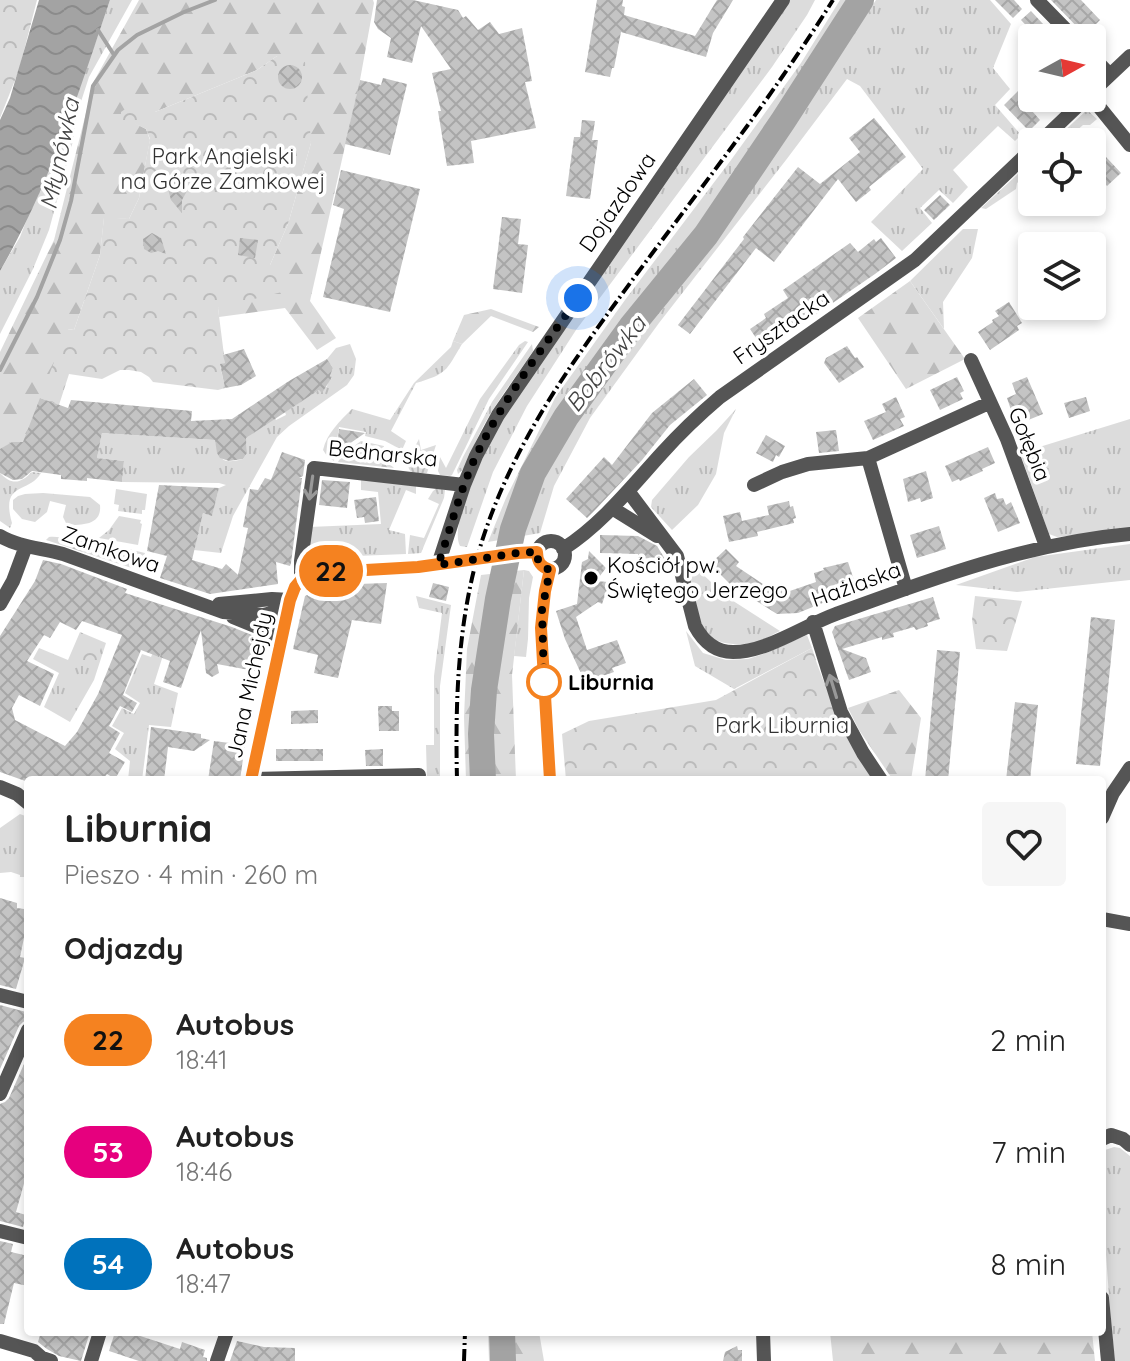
<!DOCTYPE html>
<html lang="pl">
<head>
<meta charset="utf-8">
<style>
	body { margin:0; font-family:Quicksand,sans-serif; background:#f6f6f6; color:#222; height:100vh; display:flex; flex-direction:column; font-size:30px; white-space:nowrap }
	* { box-sizing:border-box; margin:0 }
	p { font-size:26px; color:#767676 }
	.icon { flex:none; width:44px; height:44px; fill:none; stroke:currentColor; stroke-width:2; stroke-linecap:round; stroke-linejoin:round }
	.map { position:relative; flex:1; overflow:hidden }
	.details { position:absolute; left:24px; top:776px; width:1082px; height:560px; display:flex; flex-direction:column; background:#fff; border-radius:8px; box-shadow:0 4px 12px #0003 }
	.details>* { flex:none }
	.badge { padding:0 16px; border-radius:26px; font-size:28px; line-height:52px }
	.needle { width:52px; rotate:82deg }
	.fabs { position:absolute; left:1018px; top:24px; display:grid; gap:16px }
	.fabs a { display:grid; place-items:center; width:88px; height:88px; border-radius:8px; background:#fff; box-shadow:0 4px 12px #0003; font-size:40px }
	.you { position:absolute; width:40px; height:40px; margin:-20px; border:6px solid #fff; border-radius:50%; background:#1a73e8; box-shadow:0 0 0 12px #1a73e833 }
	.map>.badge { position:absolute; translate:-50% -50%; box-shadow:0 0 0 4px #fff }
	h2 { padding:0 40px; font-size:30px; line-height:72px }
	.round { display:grid; place-items:center; flex:none; width:84px; height:84px; border-radius:8px; background:#f6f6f6 }
	.headline { display:flex; align-items:center; justify-content:space-between; height:136px; padding:0 40px }
	h1 { font-size:38px; font-weight:700; line-height:60px }
	ul { padding:0; list-style:none }
	li { display:flex; align-items:center; gap:24px; height:112px; padding:0 40px }
	li div { flex:1 }
	li b { display:block; font-size:30px }
	li em { font-style:normal }
	li .badge { min-width:88px; font-weight:700; text-align:center }
	.map>svg:first-child { display:block }
	.grass { fill:url(#grass-tufts) }
	.forest { fill:url(#forest-firs) }
	.park { fill:url(#park-crowns) }
	.water { fill:url(#water-waves) }
	.lines { fill:none; stroke-linecap:round; stroke-linejoin:round }
	.stream { stroke:#a3a3a3; stroke-width:4 }
	.river { stroke:#a3a3a3; stroke-width:26 }
	.building { fill:url(#building-cross-hatch); fill-rule:evenodd }
	.minor { stroke:#555; stroke-width:14 }
	.rail { stroke:#000; stroke-width:4; stroke-dasharray:12 4 2 4; stroke-linecap:butt }
	.oneway { stroke:#999 }
	.line-casing { stroke:#fff; stroke-width:18 }
	.line { stroke:#f58220; stroke-width:12 }
	.walk { stroke:#000; stroke-width:8; stroke-dasharray:0 14.4 }
	.poi-dot { fill:#000; stroke:#fff; stroke-width:3 }
	.stop-dot { fill:#fff; stroke:#f58220; stroke-width:4 }
	.labels { text-anchor:middle; stroke-width:7; stroke-linejoin:round; paint-order:stroke }
	.park-label { font-size:22px; fill:#333; stroke:#fff }
	.street-label { font-size:22px; fill:#000; stroke:#fff }
	.poi-label { font-size:22px; fill:#000; stroke:#fff; text-anchor:start }
	.stop-label { font-size:22px; font-weight:bold; fill:#000; stroke:#fff; text-anchor:start }
	.water-label { font-size:24px; font-style:italic; fill:#444; stroke:#fff }
</style>
</head>
<body>
<div class="map">
<svg width="1130" height="1361" viewBox="0 0 1130 1361">
	<defs>
		<pattern id="grass-tufts" width="24" height="20" patternUnits="userSpaceOnUse" patternTransform="scale(2)"><rect width="24" height="20" fill="#dcdcdc"/><path d="M3 7l-1-3M5 7V3M7 7l1-3M15 17l-1-3M17 17v-4M19 17l1-3" fill="none" stroke="#bbb"/></pattern>
		<pattern id="forest-firs" width="22" height="20" patternUnits="userSpaceOnUse" patternTransform="scale(2)"><rect width="22" height="20" fill="#dcdcdc"/><path d="M5 1l3.5 6h-7zM16 11l3.5 6h-7z" fill="#bbb"/></pattern>
		<pattern id="park-crowns" width="20" height="18" patternUnits="userSpaceOnUse" patternTransform="scale(2)"><rect width="20" height="18" fill="#dcdcdc"/><path d="M2 6a3 3 0 1 1 6 0M12 15a3 3 0 1 1 6 0" fill="none" stroke="#bbb"/></pattern>
		<pattern id="water-waves" width="16" height="10" patternUnits="userSpaceOnUse" patternTransform="scale(2)"><rect width="16" height="10" fill="#a3a3a3"/><path d="M0 5q4-4 8 0t8 0" fill="none" stroke="#8b8b8b"/></pattern>
		<pattern id="building-cross-hatch" width="8" height="8" patternUnits="userSpaceOnUse" patternTransform="scale(2)"><rect width="8" height="8" fill="#c4c4c4"/><path d="M0 0l8 8M0 8l8-8" fill="none" stroke="#a7a7a7"/></pattern>
	</defs>
	<rect width="100%" height="100%" fill="#fff"/>
	<!-- grass -->
	<path class="grass" d="M110 0H132L89 77 77 114 73 141 49 230 33 269 0 334V271L20 237 96 41Z
		M790 0H815L807 15 772 67 576 330 527 406 493 472 467 547 460 546C447 521 494 436 507 410Z
		M840 0H856L799 90 738 180 604 348 550 430 524 482 505 539 488 542 506 498 555 398 625 300 731 160 801 63Z
		M876 0H990L1011 24 993 68 1010 89 995 105 1021 135 1015 141 998 126 953 170 968 187 953 203 939 190 920 208 932 223 902 251 871 222 923 169 860 86 847 79 786 160 659 323 590 418 554 486 540 533 517 537 536 479 609 367 812 97Z
		M1087 110 1097 119 1090 125H1083L1064 142H1052Z
		M1032 161V171L1017 183 1016 189 986 209 981 208Z
		M963 229H978L972 258 943 302 944 329 910 281Z
		M453 341 462 344C446 371 447 374 416 383L391 431 406 441 402 450 385 441 365 436 366 432 339 427 334 461 327 456 323 450C327 433 340 421 352 409L390 420 414 383 451 347Z
		M525 341 528 342 489 399 452 475 450 476 440 475 438 471 440 457 446 468 480 399 519 345Z
		M350 344 356 359 354 375 347 385 289 426 277 437 233 516 221 553 194 550 203 513 212 515 219 488 226 485 219 483 122 482 124 461 97 458 102 433 215 440C220 459 220 465 243 459L247 453 246 438 275 418 276 420 286 415 285 412 325 386 327 387 328 380 332 378 330 376 333 368 327 359 336 348Z
		M532 344 533 351C514 380 490 409 476 441 471 453 468 467 458 474L457 470 463 457 492 402Z
		M736 409 724 433 716 474 698 505 672 530 651 507 652 500 689 457 716 431Z
		M1130 419V530L1057 537 1049 534 1020 453Z
		M419 439 421 450 436 445 427 473C396 477 411 455 419 439Z
		M32 472 41 473C29 494 0 481 12 523L10 528 0 521V473C12 486 21 483 32 472Z
		M361 480 411 484 416 486V494L406 490 389 530 405 534 406 554 307 558 309 527 381 524 378 492 361 490Z
		M437 488 445 490 444 498 421 553 408 554 410 535 424 538 439 504 428 499 433 491Z
		M116 489 147 494 145 510H142V514L118 511 119 505 114 504Z
		M43 493 90 497 100 505C102 525 83 525 67 525L63 517 66 505 50 501 47 512 35 522 22 519 13 509V500L18 496 25 494Z
		M119 516 141 520 140 523 142 524 138 545 99 538 109 530Z
		M1130 544V580L1017 592 956 585 1035 557Z
		M695 567 727 597 780 631C773 634 765 640 757 642 742 646 714 646 705 631 696 615 693 587 688 569Z
		M524 570 529 571 533 577 529 598 528 639 526 657 514 656Z
		M416 596 451 605 440 686V780H427L426 745H434V676L442 613 419 608Z
		M686 631 703 653 726 660 748 659 766 653 807 635 812 648 734 689 695 666Z
		M80 632 106 643 94 680 70 722 44 707 59 673 33 659 39 648 68 660Z
		M156 646 165 649 154 684 178 693 171 727 149 725 142 780H128L130 761 115 749 124 733 112 726 122 708 134 714 140 703 125 693 142 654 151 657Z
		M20 814 28 817V877H20V875L11 872 0 873V828Z
		M1114 1147 1120 1148 1130 1156V1361H1115C1110 1315 1107 1270 1104 1224 1103 1201 1097 1172 1105 1150Z"/>
	<!-- forest -->
	<path class="forest" d="M139 0H373L374 3 360 80 310 301 336 338 317 350 285 308 219 317 218 308 270 265 288 224 311 143 277 56 257 70 155 112 129 120 146 129 150 140 139 198 129 219 104 218 100 255 74 330 68 329 23 444 12 442 0 450V352L54 240 94 81Z
		M910 281 965 359 906 389 858 318Z
		M491 309 539 327 533 332 491 316 462 344 453 341 464 315Z
		M361 441 384 446 381 456 394 468 338 462 342 455Z
		M49 537C62 536 74 541 87 542 107 544 125 548 145 553L141 565 132 568 46 540Z
		M524 570 512 675 516 780H466L464 717 467 649 481 575Z
		M899 690 921 718 911 780H893L859 730 848 708Z
		M488 1332H539L544 1361H489Z
		M830 1332H1092L1095 1361H833Z"/>
	<!-- park -->
	<path class="park" d="M0 0H37L19 70 0 118Z
		M277 56 305 62 311 143 288 224 270 265 286 291 218 308 225 363 220 365 225 388 218 390 153 382 149 377 141 372 129 370H120L102 379 69 374 59 405 40 398 67 329 74 330 100 255 104 217 129 219 139 198 150 139 146 129 129 121 127 125 121 123V112C130 104 145 107 155 112L257 70Z
		M975 596 1022 601 1007 651 976 649 972 620Z
		M85 638 102 645 94 668 75 659Z
		M812 648C826 695 850 739 877 780H566L562 734 589 721 716 700Z"/>
	<!-- water -->
	<path class="water" d="M39 0H110C79 92 49 187 0 271V120L10 98Z"/>
	<g class="lines">
		<!-- stream -->
		<path class="stream" d="M98 30 114 55
			M0 370 37 297 60 240 71 201 93 86 118 50 137 35 184 12 215 0"/>
		<!-- river -->
		<path class="river" d="M483 780 481 734 484 690 498 599 513 529 533 473 566 417 631 327 706 235 783 121 861 0
			M502 1332 503 1361"/>
	</g>
	<!-- building -->
	<path class="building" d="M377 0H413L458 10 463 18 466 16 478 30 490 22 499 34 522 28 532 81 525 82 536 128 471 141 474 163 447 166 438 111H441L432 73 451 69 421 26 412 63 387 57 391 38 378 29 374 22Z
		M597 0H623L622 6 625 7 624 15 695 36 717 0H733L713 33 706 57 621 32 614 68H612L610 77 585 72Z
		M995 0H1014L1022 9 1013 18Z
		M1051 0H1081L1100 20 1085 35Z
		M1031 11 1056 38H1038L1021 20Z
		M278 77a12 12 0 1 1 24 0a12 12 0 1 1-24 0Z
		M1032 77V98H1045L1032 111 1040 120 1029 131 1004 105Z
		M383 78 407 84 390 155 345 144 360 80 381 85Z
		M874 118 906 157 869 187 871 190 856 202 838 179 774 262 756 248 690 334 678 325 744 239 743 237 798 167 820 184 860 152 849 138Z
		M582 120 595 121 592 140H598L590 199 566 196 574 137H580Z
		M1092 142 1121 173 1107 186 1098 176 1092 182Z
		M341 170 420 189 390 312 323 297 344 209 333 205Z
		M174 180H182L187 186V191L182 200V213L171 200 168 189 169 185Z
		M940 195 950 205 934 220 924 210Z
		M502 217 521 219 518 244 528 245 522 293 493 289Z
		M152 233 161 238 166 254 158 251 151 253 144 249 143 239Z
		M240 238 258 240 255 258 238 255Z
		M881 238 896 258 875 274 764 350 750 329 766 318 764 314 788 298 783 290 850 243 858 252 874 239 876 242Z
		M1009 302 1022 323 1017 326 1019 330 990 350 978 332 993 322 992 320 999 316 995 311Z
		M847 346 855 358 857 357 864 367 839 383 824 363 826 358Z
		M244 349 256 376 241 385 225 388 220 364 225 363 223 355Z
		M327 359 333 368 330 376 332 377 322 393 319 390 246 438 247 453 243 459 229 461 220 458 217 453 215 440 102 433 97 458 124 461 122 482 87 478V481L61 479V475L32 471 22 479 13 480 0 473V449L12 442H23L40 398 68 408 71 400 192 411 191 421 232 419 289 381Z
		M957 377 964 391 960 393 963 399 940 410 930 390Z
		M1027 377 1043 414 1016 425 1007 398 1016 394 1012 383Z
		M694 379 707 395 670 425 642 460 596 509 587 518 566 499 604 457 612 465 652 413Z
		M896 397 905 417 900 419 904 426 873 440 864 421 886 412 882 404Z
		M1086 397 1090 411 1069 418 1064 403Z
		M339 429 365 433 336 453Z
		M836 430 839 451 819 453 816 432Z
		M766 435 785 446 779 457 776 455 773 462 756 453Z
		M988 447 995 463 982 469 983 471 960 481 959 479 952 482 945 466Z
		M282 452 305 460 303 476 299 478H302L291 563 290 566 276 562 278 584 210 594 160 578 167 556 147 551 159 485 219 488 212 516 203 513 192 560 222 569 226 564 238 575 248 528 243 527 250 489 258 490 265 478 271 480Z
		M926 471 933 498 921 502 920 498 908 502 903 479Z
		M322 480 350 482 347 508 319 505Z
		M995 493 997 499 1003 498 1006 505 1011 502 1020 523 998 532 984 498Z
		M376 497 379 521 365 523 364 517 357 518 354 500Z
		M789 501 790 507 793 506 796 518 793 519 794 523 757 532 758 536 729 542 723 516 740 512 742 521 769 515 767 506Z
		M939 526 946 549 917 558 910 535Z
		M600 535 638 536 657 546 665 559 638 558V554L600 553Z
		M726 549 739 562 736 566 769 588 782 584 784 593 816 582 814 573 824 570 823 568 848 562 856 586 830 594 825 602 798 613 777 614 731 585 710 564Z
		M589 551 606 568 596 581 608 582 607 590 602 604 598 602 576 617 587 650 617 640 626 663 612 668 614 672 585 682 565 639 556 611 577 604 582 562 588 559Z
		M43 560 61 564 127 589 125 593 232 627 264 640 266 644 260 672 217 664 219 673 212 677 206 673 201 630 181 688 163 682 170 661 160 657 161 653 159 657 141 650 123 695 137 703 132 712 120 706 109 726 120 733 109 753 125 762 115 779 107 774 102 780H28V782L0 772V636L35 581ZM82 621 122 635 98 694 77 732 65 746 15 720 12 708 19 695 40 706 54 674 27 661 44 635 50 638 60 622 76 630Z
		M387 583 381 624 352 620 338 678 314 673 318 655 293 649 305 596 328 585Z
		M433 583 449 587 446 601 429 597Z
		M933 597 940 619 927 623 928 626 916 630 914 627 893 633 894 637 882 640V637L842 649 866 658 871 672 849 680 832 632 835 626Z
		M1091 617 1115 620 1100 766 1076 764Z
		M937 650 960 652 948 780H925Z
		M1015 702 1038 705 1030 780H1006Z
		M378 706H392V711H399V731H379Z
		M318 710V723L291 724V711Z
		M151 727 201 734V738L210 740 194 751 168 747 164 780H145Z
		M214 741 245 745 240 780H208Z
		M276 749H323V761H276Z
		M383 749V766H366L365 750Z
		M0 898 17 903V908L24 909 28 914V933H25L20 957 25 958 16 989 0 985Z
		M0 1005 26 1012 28 1015V1020L23 1022 19 1026 0 1069Z
		M28 1055V1181L25 1180 16 1212 26 1215 23 1227 0 1221V1104L5 1102 9 1098Z
		M0 1241 13 1244 11 1252 28 1256V1286L14 1283 4 1324H0Z
		M41 1332H69L78 1335 79 1332H90L81 1361 59 1356 47 1349 38 1342Z
		M115 1332H128L180 1349 182 1342 205 1350 203 1357 207 1358V1361H139L109 1351Z
		M237 1341 264 1347 295 1348V1361H230Z
		M737 1346 738 1350H742V1361H723L725 1352Z"/>
	<g class="lines">
		<!-- minor -->
		<path class="minor" d="M1037 0 1074 38
			M1092 56 1110 75
			M1092 92 1130 56
			M1092 98 1130 145
			M1040 142 1086 98
			M971 360 1007 439 1046 546
			M868 458 906 589
			M754 485 782 472 808 464 868 458 989 403
			M628 491 677 556 695 626C703 641 715 652 733 652 767 652 803 626 836 614 931 579 1028 543 1130 534
			M612 508 657 536
			M0 536C18 547 42 548 63 554L223 612 263 615 288 609
			M537 555a14 14 0 1 1 28 0a14 14 0 1 1-28 0Z
			M563 549C602 524 631 487 662 453 680 433 700 414 720 397L915 260 1032 149
			M438 565 464 485 476 456 498 415 783 0
			M550 570 545 591 541 628 550 780
			M301 580V561L314 468 464 485
			M0 604 13 581 26 546
			M219 604 272 599 290 600
			M233 617 270 632 281 643
			M813 622 841 712 863 753 881 780
			M252 779 419 775
			M251 780 290 600 295 587 301 580 314 573 418 567 518 553 537 552
			M0 787 17 794 28 803
			M1102 818 1113 793 1130 768
			M1102 919 1130 924
			M0 995 28 1002
			M0 1094 28 1030
			M1102 1139 1111 1135 1123 1139 1130 1145
			M0 1231 28 1238
			M1102 1298 1108 1361
			M763 1332 764 1361
			M0 1341 34 1351 42 1358 51 1361
			M91 1361 100 1332
			M217 1361 227 1332"/>
		<!-- rail -->
		<path class="rail" d="M457 780C455 695 458 610 486 529 520 432 576 357 636 275 703 185 773 96 833 0
			M464 1361 465 1332"/>
	</g>
	<!-- one-way arrows -->
	<defs><path id="oneway-shaft" d="M-6 0H5M1.5-3L5.5 0L1.5 3" fill="none" stroke-width="1.6" stroke-linecap="round" stroke-linejoin="round" transform="scale(2)"/></defs>
	<g class="oneway">
		<use href="#oneway-shaft" transform="translate(311 488) rotate(98)"/>
		<use href="#oneway-shaft" transform="translate(833 686) rotate(-107)"/>
	</g>
	<g class="lines">
		<!-- line casing -->
		<g class="line-casing">
			<path id="line" d="M251 780 290 600 295 587 301 580 314 573 418 567 518 553 537 552C537 562 541 567 550 570L545 591 541 628 550 780"/>
		</g>
		<!-- line -->
		<use href="#line" class="line"/>
		<!-- walk -->
		<path class="walk" d="M544 682 542 610 550 570C541 567 537 562 537 552L518 553 438 565C451 528 460 489 477 454 504 398 543 348 578 298"/>
	</g>
	<!-- markers -->
	<circle class="poi-dot" cx="591" cy="578" r="8"/>
	<circle class="stop-dot" cx="544" cy="682" r="16"/>
	<g class="labels">
		<!-- park labels -->
		<g class="park-label">
			<text x="223" y="164">Park Angielski<tspan x="223" dy="25">na Górze Zamkowej</tspan></text>
			<text x="782" y="733">Park Liburnia</text>
		</g>
		<!-- street labels -->
		<g class="street-label">
			<text transform="translate(617 202) rotate(-55)" y="8">Dojazdowa</text>
			<text transform="translate(781 327) rotate(-35)" y="8">Frysztacka</text>
			<text transform="translate(1030 444) rotate(68)" y="8">Gołębia</text>
			<text transform="translate(383 453) rotate(6)" y="8">Bednarska</text>
			<text transform="translate(111 549) rotate(19)" y="8">Zamkowa</text>
			<text transform="translate(856 584) rotate(-20)" y="8">Hażlaska</text>
			<text transform="translate(249 685) rotate(-78)" y="8">Jana Michejdy</text>
		</g>
		<!-- poi labels -->
		<g class="poi-label">
			<text x="607" y="573">Kościół pw.<tspan x="607" dy="25">Świętego Jerzego</tspan></text>
		</g>
		<!-- stop labels -->
		<g class="stop-label">
			<text x="568" y="690">Liburnia</text>
		</g>
		<!-- water labels -->
		<g class="water-label">
			<text transform="translate(60 154) rotate(-78)" y="8">Młynówka</text>
			<text transform="translate(606 364) rotate(-52)" y="8">Bobrówka</text>
		</g>
	</g>
</svg>
<div class="fabs">
<a><svg class="needle" viewBox="-14 -14 28 28"><path d="M0-13l5 13h-10z" fill="#e53935"/><path d="M0 13l5-13h-10z" fill="#767676"/></svg></a>
<a><svg class="icon" aria-label="locate" viewBox="0 0 24 24"><circle cx="12" cy="12" r="6"/><path d="M12 2v4M12 18v4M2 12h4M18 12h4"/></svg></a>
<a><svg class="icon" aria-label="layers" viewBox="0 0 24 24"><path d="M12 4l9 5-9 5-9-5zM3 14l9 5 9-5"/></svg></a>
</div>
<div class="you" style="left:578px;top:298px"></div>
<b class="badge" style="left:331px;top:571px;background:#f58220;color:#111">22</b>
<section class="details">
<div class="headline"><div><h1>Liburnia</h1><p>Pieszo · 4 min · 260 m</p></div><a class="round"><svg class="icon" aria-label="heart" viewBox="0 0 24 24"><path d="M12 20l-8-8c-3-5 5-10 8-4 3-6 11-1 8 4z"/></svg></a></div>
<h2>Odjazdy</h2>
<ul>
<li><span class="badge" style="background:#f58220;color:#111">22</span><div><b>Autobus</b><p>18:41</p></div><em>2 min</em></li>
<li><span class="badge" style="background:#e6007e;color:#fff">53</span><div><b>Autobus</b><p>18:46</p></div><em>7 min</em></li>
<li><span class="badge" style="background:#0072bc;color:#fff">54</span><div><b>Autobus</b><p>18:47</p></div><em>8 min</em></li>
</ul>
</section>
</div>
</body>
</html>
